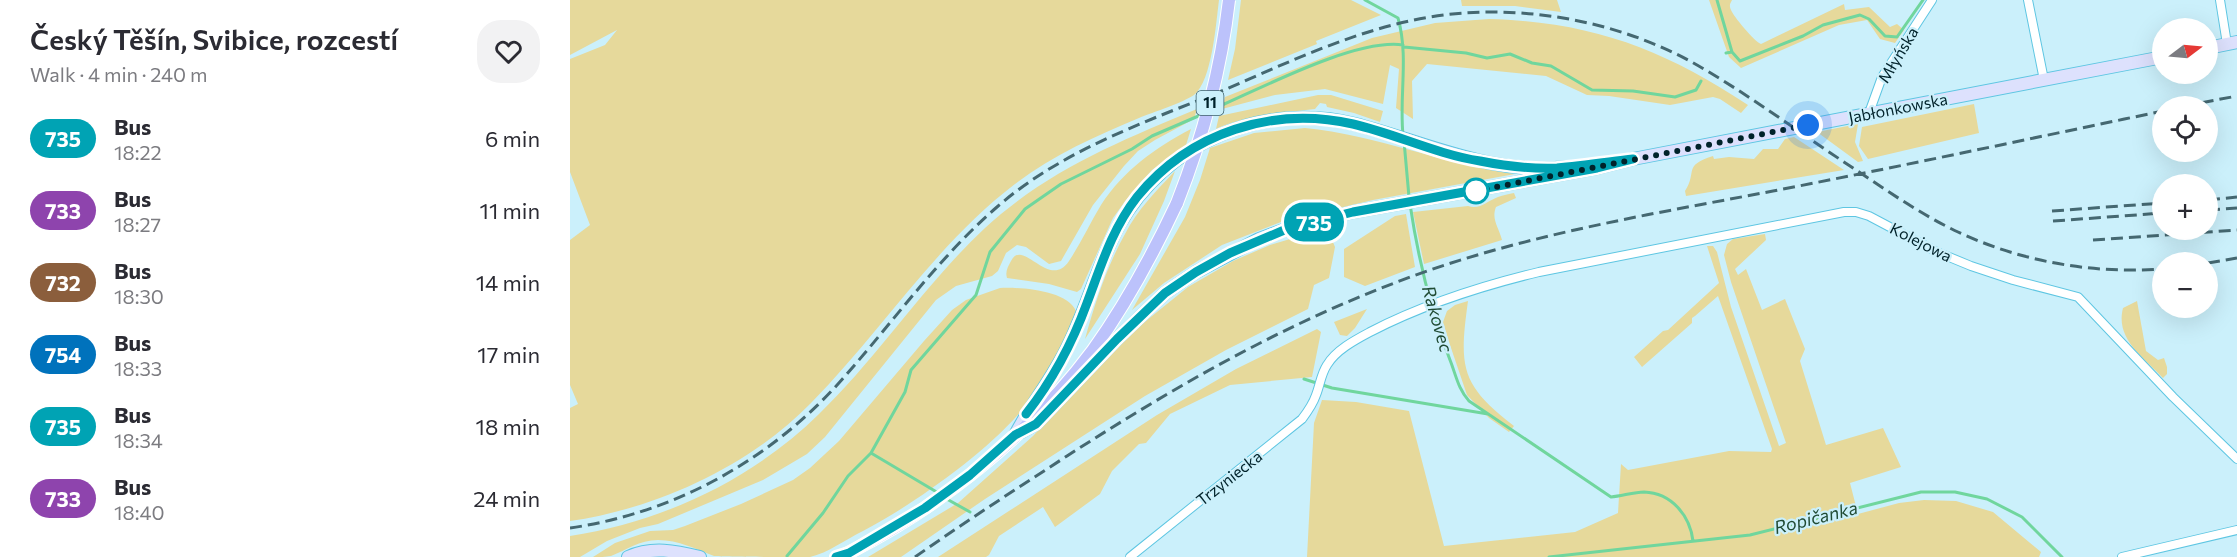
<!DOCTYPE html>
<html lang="en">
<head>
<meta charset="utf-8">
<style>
	body { margin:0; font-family:Commissioner,sans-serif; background:#f2f2f3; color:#2b2b33; height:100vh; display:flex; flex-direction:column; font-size:22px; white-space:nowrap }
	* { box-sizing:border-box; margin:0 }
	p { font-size:20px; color:#7c7c81 }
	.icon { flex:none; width:33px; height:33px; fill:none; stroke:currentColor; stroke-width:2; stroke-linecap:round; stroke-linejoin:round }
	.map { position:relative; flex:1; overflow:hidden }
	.side { display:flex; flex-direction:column; background:#fff; width:570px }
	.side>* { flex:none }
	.badge { padding:0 12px; border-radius:20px; font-size:21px; line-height:39px }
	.needle { width:39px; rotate:74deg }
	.fabs { position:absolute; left:1582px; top:18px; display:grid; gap:12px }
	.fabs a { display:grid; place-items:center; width:66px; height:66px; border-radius:50%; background:#fff; box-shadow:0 6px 24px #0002; font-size:30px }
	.you { position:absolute; width:30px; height:30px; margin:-15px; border:4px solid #fff; border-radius:50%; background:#1a73e8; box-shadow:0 0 0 9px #1a73e833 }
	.map>.badge { position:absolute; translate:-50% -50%; box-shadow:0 0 0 3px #fff }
	.round { display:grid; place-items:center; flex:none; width:63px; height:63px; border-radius:24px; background:#f2f2f3 }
	.headline { display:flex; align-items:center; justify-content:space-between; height:102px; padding:0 30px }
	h1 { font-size:28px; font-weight:600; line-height:45px }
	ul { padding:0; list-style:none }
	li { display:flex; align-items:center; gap:18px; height:72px; padding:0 30px }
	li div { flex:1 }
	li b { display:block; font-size:22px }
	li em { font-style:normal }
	li .badge { min-width:66px; font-weight:700; text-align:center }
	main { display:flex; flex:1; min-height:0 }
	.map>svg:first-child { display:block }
	.green { fill:#e6d99b }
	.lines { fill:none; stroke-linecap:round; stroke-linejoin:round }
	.stream { stroke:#70d69d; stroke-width:3 }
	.minor-casing { stroke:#5ec6e2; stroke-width:10 }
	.secondary-casing { stroke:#5ec6e2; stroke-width:14 }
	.primary-casing { stroke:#fff; stroke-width:14 }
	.minor { stroke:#fff; stroke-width:8 }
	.secondary { stroke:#dde1fd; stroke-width:12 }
	.primary { stroke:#bcc2fb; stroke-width:12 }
	.rail { stroke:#456871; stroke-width:3; stroke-dasharray:12 6; stroke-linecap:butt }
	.primary-bridge-casing { stroke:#fff; stroke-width:14; stroke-linecap:butt }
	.primary-bridge { stroke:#bcc2fb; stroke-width:12 }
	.line-casing { stroke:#fff; stroke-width:14 }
	.line { stroke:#00a3b4; stroke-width:9 }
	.walk { stroke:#00222a; stroke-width:6; stroke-dasharray:0 10.8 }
	.stop-dot { fill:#fff; stroke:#00a3b4; stroke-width:3 }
	.labels { text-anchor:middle; stroke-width:4.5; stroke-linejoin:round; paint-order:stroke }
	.shield { fill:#cbf0fb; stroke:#3d6069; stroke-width:1.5 }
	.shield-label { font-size:15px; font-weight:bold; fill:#00222a }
	.street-label { font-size:16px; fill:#00222a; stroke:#cbf0fb }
	.water-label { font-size:18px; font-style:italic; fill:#204b34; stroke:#cbf0fb }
</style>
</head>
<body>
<main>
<section class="side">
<div class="headline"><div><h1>Český Těšín, Svibice, rozcestí</h1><p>Walk · 4 min · 240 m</p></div><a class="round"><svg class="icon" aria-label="heart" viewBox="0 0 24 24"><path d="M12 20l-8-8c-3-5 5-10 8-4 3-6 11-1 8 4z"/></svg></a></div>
<ul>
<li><span class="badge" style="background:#00a3b4;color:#fff">735</span><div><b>Bus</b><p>18:22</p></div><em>6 min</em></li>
<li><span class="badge" style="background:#8e44ad;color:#fff">733</span><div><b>Bus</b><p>18:27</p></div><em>11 min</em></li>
<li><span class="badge" style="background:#8b5e3c;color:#fff">732</span><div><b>Bus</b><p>18:30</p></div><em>14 min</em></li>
<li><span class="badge" style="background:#0072bc;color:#fff">754</span><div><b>Bus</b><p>18:33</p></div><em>17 min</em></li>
<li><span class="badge" style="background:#00a3b4;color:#fff">735</span><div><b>Bus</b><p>18:34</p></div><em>18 min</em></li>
<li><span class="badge" style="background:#8e44ad;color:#fff">733</span><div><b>Bus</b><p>18:40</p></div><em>24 min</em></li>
</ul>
</section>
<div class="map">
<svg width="1667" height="557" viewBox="0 0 1667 557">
	<rect width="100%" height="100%" fill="#cbf0fb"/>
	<!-- green -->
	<path class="green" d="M0 0H649C646 23 642 81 624 95 612 103 584 112 569 118 526 136 483 155 445 184 365 245 311 332 241 403 180 466 86 509 0 521V408L8 404 0 385V240L20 225 0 172V59L35 45 47 30 0 55Z
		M671 0H781L811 15 746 41 747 44 658 80 665 49Z
		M891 0H987L991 12 945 6H892Z
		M1139 0H1162C1160 4 1159 5 1161 10 1163 16 1185 42 1191 44L1274 4 1275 10 1299 7 1320 27 1327 24 1334 30 1325 43 1310 39 1297 20 1269 25 1171 68 1159 57Z
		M919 19C1022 22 1093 49 1178 105L1171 113 1150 99 1143 97 1100 105 1039 96 1017 95 976 76 857 64 842 81 843 119 826 108 829 69 820 65 813 104 755 89 705 95 652 109 655 97 802 38 865 23Z
		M748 95H761L813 111 810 122 784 113 757 107 756 104 750 103 745 109C711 113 677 115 646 129L649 116Z
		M1404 104 1409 133 1298 159 1289 146 1292 127Z
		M627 109 624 119 585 140 568 151 554 166 523 205 491 261 479 264 456 247 447 245 436 253 428 271 422 276 386 286 366 300 255 437 237 454 193 480 88 524 70 528 37 541 10 557H0V536C92 522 182 480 249 414 309 356 354 285 415 228 478 170 550 141 627 109Z
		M1288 124 1285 142 1293 161 1288 162 1247 132Z
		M735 128C806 135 874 164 945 174L803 200 711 222 652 245 594 283 562 310 615 217 630 180 640 148 684 133Z
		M621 129 616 145 582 170 556 200 543 218 511 289 507 292 479 284 437 278C435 271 438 267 441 261 453 237 479 291 499 261 511 243 520 223 531 205 554 170 585 148 621 129Z
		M1224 137 1274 170 1116 196 1115 191C1128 171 1112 166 1143 156L1144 159 1159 157 1184 159 1193 149H1208L1215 139Z
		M605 171 594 201 570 254 515 339C525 303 537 266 555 234 567 210 587 190 605 171Z
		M944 193 946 198 926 207C921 219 929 228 932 240L854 264 843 212 898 206C910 210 917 201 928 197 933 195 939 194 944 193Z
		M836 214 845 267 795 286 774 277V249L825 216Z
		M757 228 765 247 759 278 744 285 738 309 656 350 575 396 415 499 331 557H298L388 503 463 436 561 333 618 287 663 261 700 245Z
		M1195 234 1196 240 1165 269 1168 275 1176 269 1192 310 1215 299 1235 349 1230 361 1256 445 1313 428 1331 467 1280 483 1288 514 1329 503 1354 500 1386 501 1423 512 1471 552 1469 557H737L744 423 752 400 786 402 839 411 874 546 1005 532 1048 513 1051 464 1058 470 1159 451 1201 452 1202 449 1148 296 1125 316 1122 318V323L1072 367 1064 357 1093 331 1098 330 1149 283 1137 246H1143L1147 252 1161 307 1209 446 1216 443 1161 282 1154 255 1157 244 1163 239Z
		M430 288C450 287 497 290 506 311 496 341 481 370 463 396 430 444 345 504 293 531 276 539 258 553 240 557 230 557 152 557 144 556 125 549 109 540 88 540 69 540 57 550 41 556 36 557 29 557 23 557L45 543 80 531 103 530 115 526 171 504 223 480 240 468 269 441 354 341 382 310 396 300Z
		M898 301C889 367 890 384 944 426L939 432 919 418 897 395 880 345 873 322 877 311 885 305Z
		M1567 301 1576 351 1588 360 1594 358 1597 367V374L1593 378C1573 357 1545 339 1553 308Z
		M797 309 785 328 777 336 770 335 764 322Z
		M747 329 751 332 742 377 660 385 600 414 576 443 569 444 542 471 530 494 485 527 473 507 429 536 419 555 416 557H368L587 415 666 369Z"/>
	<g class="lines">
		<!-- stream -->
		<path class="stream" d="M795 0 828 18C839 57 829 96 833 135
			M1147 0 1162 52
			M834 47 896 53 917 58 940 54 962 63 981 66 1022 90 1063 91 1105 97 1126 90 1131 81
			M1156 53 1162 52 1170 61 1233 36 1253 25 1290 15 1299 19 1315 36 1327 37 1353 0
			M641 110C688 90 785 38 833 45
			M834 141 839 197
			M840 204C848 258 860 309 880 360 886 375 888 389 899 401L1041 497C1052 496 1064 492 1074 492 1102 493 1120 516 1123 541
			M734 379 762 388 918 414
			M301 453 370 494
			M375 498 400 512
			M217 556 253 513 278 476 301 453 335 392 341 370 406 295 420 252 455 209 491 184 562 149 582 136 633 114
			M979 557 1180 535 1351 492H1385L1417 499 1452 517 1492 557"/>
		<!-- minor casing -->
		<g class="minor-casing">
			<path id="minor" d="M1458 0 1474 80
				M1650 0 1657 44
				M1299 113 1312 77 1362 0
				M560 557 732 419C738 411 743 404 746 395 750 385 751 374 757 365 766 350 785 340 800 332 854 304 911 286 969 272L1274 212H1286L1299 216 1367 252 1401 266 1443 280 1508 297 1603 397 1667 459
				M1552 557 1667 530"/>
		</g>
		<!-- secondary casing -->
		<g class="secondary-casing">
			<path id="secondary" d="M1638 48 1667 42
				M451 432 466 424 547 339 595 293 626 272 689 239 719 228 783 212 1027 168 1063 159 1593 57
				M445 435C461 404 483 378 498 346 517 307 528 264 549 225 595 143 693 101 785 124 855 142 923 176 997 167
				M58 557C82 546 106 551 130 557"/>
		</g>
		<!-- primary casing -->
		<g class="primary-casing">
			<path id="primary" d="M270 557C367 510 459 436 523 350 556 304 583 254 607 203"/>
		</g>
		<!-- minor -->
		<use href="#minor" class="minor"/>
		<!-- secondary -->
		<use href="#secondary" class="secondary"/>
		<!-- primary -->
		<use href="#primary" class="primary"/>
		<!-- rail -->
		<path class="rail" d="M1614 106 1667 96
			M1638 200 1667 197
			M1638 210 1667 208
			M1482 211 1593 203
			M1483 221 1593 213
			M1523 240 1667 230
			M1638 263 1667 258
			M0 528C104 513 198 461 268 384 321 325 367 259 427 207 492 150 576 122 654 90 721 61 788 29 860 17 946 3 1041 19 1118 60 1176 92 1231 134 1286 170 1319 192 1352 215 1388 232 1452 262 1523 274 1593 269
			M345 557C395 522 446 489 497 456 609 384 717 322 843 276 959 234 1082 214 1203 191 1333 166 1463 138 1593 111"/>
		<!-- primary-bridge casing -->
		<g class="primary-bridge-casing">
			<path id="primary-bridge" d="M607 203C633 137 651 70 659 0"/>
		</g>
		<!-- primary-bridge -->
		<use href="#primary-bridge" class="primary-bridge"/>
	</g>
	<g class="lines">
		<!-- line casing -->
		<g class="line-casing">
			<path id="line" d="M266 557 279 553 355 508 400 475 445 435 466 424 547 339 595 293 626 272 660 253 719 228 783 212 1027 168 1063 159C1038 162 1012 166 987 168 961 169 935 166 910 161 866 154 826 134 783 124 703 106 620 132 567 197 542 229 531 266 517 303 502 344 482 381 456 414"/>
		</g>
		<!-- line -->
		<use href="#line" class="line"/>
		<!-- walk -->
		<path class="walk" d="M906 191 1238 125"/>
	</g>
	<!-- markers -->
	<circle class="stop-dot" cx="906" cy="191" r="12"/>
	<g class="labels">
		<!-- shield labels -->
		<rect class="shield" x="626.5" y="91" width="27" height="24" rx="4.5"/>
		<g class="shield-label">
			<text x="640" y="108">11</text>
		</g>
		<!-- street labels -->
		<g class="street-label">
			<text transform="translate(1328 55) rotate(-59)" y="6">Młyńska</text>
			<text transform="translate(1328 108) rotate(-11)" y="6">Jabłonkowska</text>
			<text transform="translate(1351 242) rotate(27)" y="6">Kolejowa</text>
			<text transform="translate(659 478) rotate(-38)" y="6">Trzyniecka</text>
		</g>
		<!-- water labels -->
		<g class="water-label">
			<text transform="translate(867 319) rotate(74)" y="6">Rakovec</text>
			<text transform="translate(1246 518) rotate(-14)" y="6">Ropičanka</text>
		</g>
	</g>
</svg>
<div class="fabs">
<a><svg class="needle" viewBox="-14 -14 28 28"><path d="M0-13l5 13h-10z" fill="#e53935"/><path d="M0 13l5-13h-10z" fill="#7c7c81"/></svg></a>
<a><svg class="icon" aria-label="locate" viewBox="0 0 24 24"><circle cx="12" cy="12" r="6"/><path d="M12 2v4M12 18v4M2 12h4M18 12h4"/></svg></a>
<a>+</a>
<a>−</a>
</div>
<div class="you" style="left:1238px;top:125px"></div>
<b class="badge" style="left:744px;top:222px;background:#00a3b4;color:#fff">735</b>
</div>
</main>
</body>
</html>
